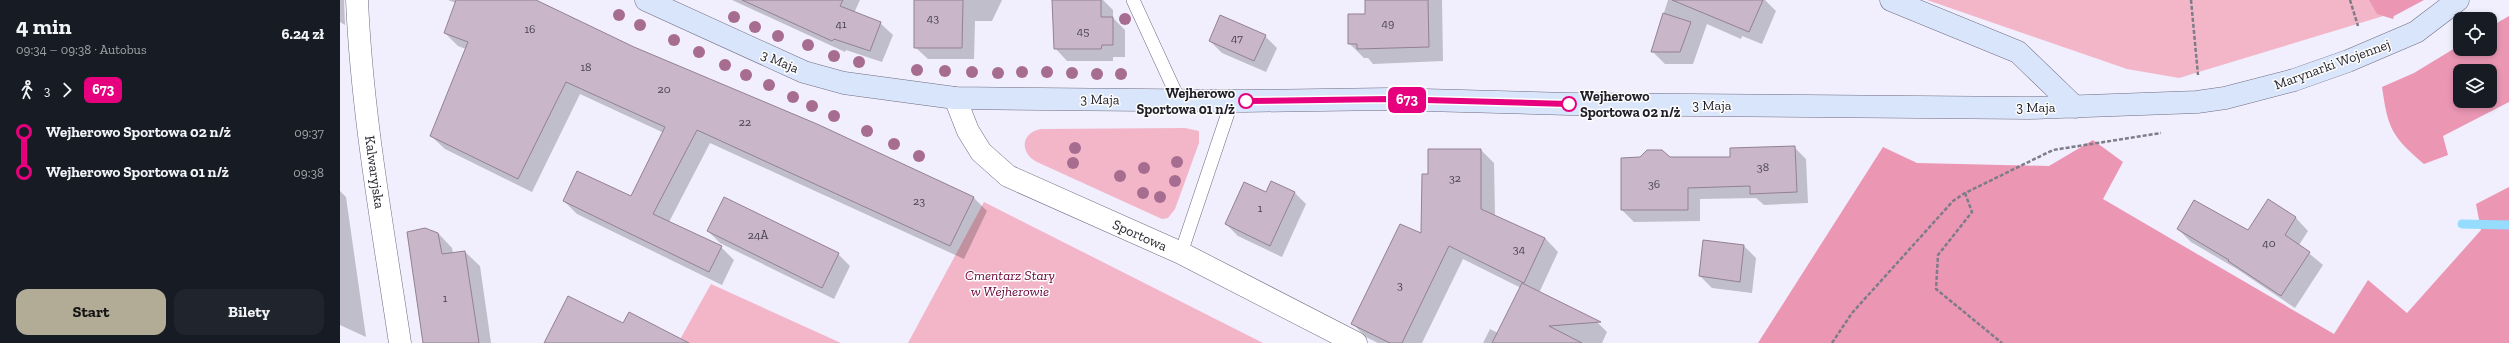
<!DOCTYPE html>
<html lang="pl">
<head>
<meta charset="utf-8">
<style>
	body { margin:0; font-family:"Zilla Slab",serif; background:#20242c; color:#f1f3f6; height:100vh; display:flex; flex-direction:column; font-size:15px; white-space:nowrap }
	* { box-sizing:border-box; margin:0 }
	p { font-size:13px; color:#9ea1a6 }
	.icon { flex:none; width:22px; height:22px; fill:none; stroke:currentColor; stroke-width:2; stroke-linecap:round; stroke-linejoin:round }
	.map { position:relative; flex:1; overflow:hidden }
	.side { display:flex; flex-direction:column; background:#171b24; width:340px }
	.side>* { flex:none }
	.badge { padding:0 8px; border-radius:6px; font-size:14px; line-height:26px }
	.buttons { position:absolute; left:2113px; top:12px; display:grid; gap:8px }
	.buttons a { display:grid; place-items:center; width:44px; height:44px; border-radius:8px; background:#171b24; box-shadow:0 2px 6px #0003; font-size:20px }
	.map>.badge { position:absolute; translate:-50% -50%; box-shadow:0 0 0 2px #fff }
	.legs { display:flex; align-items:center; gap:6px; height:44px; padding:0 16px; font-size:13px }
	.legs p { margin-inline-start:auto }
	.headline { display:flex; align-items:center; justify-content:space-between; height:68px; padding:0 16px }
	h1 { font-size:22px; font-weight:700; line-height:30px }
	.primary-button { display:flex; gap:8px; margin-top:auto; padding:8px 16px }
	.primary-button a { flex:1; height:46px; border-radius:12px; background:#b2ac97; color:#111; font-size:16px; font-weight:700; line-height:46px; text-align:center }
	.primary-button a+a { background:#20242c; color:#f1f3f6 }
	ul { padding:0 16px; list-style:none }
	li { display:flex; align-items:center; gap:14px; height:40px; font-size:15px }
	li i { display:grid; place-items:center; width:6px; height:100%; margin:0 5px; background:currentColor }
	li i::after { content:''; width:10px; height:10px; margin:-5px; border:3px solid; border-radius:50%; background:#171b24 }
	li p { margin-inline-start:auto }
	li:first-child i { background:linear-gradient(#0000 50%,currentColor 0) }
	li:last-child i { background:linear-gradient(currentColor 50%,#0000 0) }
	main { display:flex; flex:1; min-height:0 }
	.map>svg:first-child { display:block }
	.green { fill:#f3b6c9 }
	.forest { fill:#eb97b4; fill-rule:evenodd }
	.shadow { fill:#0003 }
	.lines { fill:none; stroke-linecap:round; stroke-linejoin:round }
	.stream { stroke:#95dcff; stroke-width:9 }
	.building { fill:#c9b6c9; stroke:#938193 }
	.lane-casing { stroke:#706c82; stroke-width:14 }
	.street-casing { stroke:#706c82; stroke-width:23 }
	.secondary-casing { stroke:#706c82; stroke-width:23 }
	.path { stroke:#7e7c87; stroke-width:2.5; stroke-dasharray:4 2; stroke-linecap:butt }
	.lane { stroke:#fff; stroke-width:13 }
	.street { stroke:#fff; stroke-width:22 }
	.secondary { stroke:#d9e5fa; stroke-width:22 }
	.tree { fill:#a76d91 }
	.line-1-casing { stroke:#fff; stroke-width:9 }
	.line-1 { stroke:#e6007e; stroke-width:6 }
	.stop-1-dot { fill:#fff; stroke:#e6007e; stroke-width:2 }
	.labels { text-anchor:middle; stroke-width:3; stroke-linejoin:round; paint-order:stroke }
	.number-label { font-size:12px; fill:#4a4450 }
	.street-label { font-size:14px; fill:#201e27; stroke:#fdfdfd }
	.stop-label { font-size:14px; font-weight:bold; fill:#201e27; stroke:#fdfdfd; text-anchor:end }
	.park-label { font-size:14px; font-style:italic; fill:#6a0338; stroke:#fdfdfd }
</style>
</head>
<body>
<main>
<section class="side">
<div class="headline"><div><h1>4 min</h1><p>09:34 – 09:38 · Autobus</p></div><b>6.24 zł</b></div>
<div class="legs"><svg class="icon" aria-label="walk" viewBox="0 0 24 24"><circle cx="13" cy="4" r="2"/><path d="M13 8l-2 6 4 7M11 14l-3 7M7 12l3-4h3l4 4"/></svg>3<svg class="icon" aria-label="forward" viewBox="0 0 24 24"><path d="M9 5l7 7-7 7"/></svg><b class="badge" style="background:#e6007e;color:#fff">673</b></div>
<ul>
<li><i style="color:#e6007e"></i><b>Wejherowo Sportowa 02 n/ż</b><p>09:37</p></li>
<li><i style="color:#e6007e"></i><b>Wejherowo Sportowa 01 n/ż</b><p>09:38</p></li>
</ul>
<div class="primary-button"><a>Start</a><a>Bilety</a></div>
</section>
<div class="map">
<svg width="2169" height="343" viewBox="0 0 2169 343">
	<rect width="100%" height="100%" fill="#f1eefd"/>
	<!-- green -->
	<path class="green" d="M1587 0H2072L2050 14 1839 78 1787 69Z
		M845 128 859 131V143L835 209 828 218 822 219 697 162C680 153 680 133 701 129Z
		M644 202 923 343H568Z
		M371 284 501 343H338Z"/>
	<!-- forest -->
	<path class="forest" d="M2029 0H2084L2054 16 2053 19 2037 14Z
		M2169 16V102L2103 136 2108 155 2084 164C2051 136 2048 128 2042 87L2074 73 2120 45V49H2150V27ZM2120 71H2150V101H2120Z
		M1753 140 1783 162 1763 199 1994 334 2028 280 2067 313 2141 230 2136 204 2169 187V343H1418L1543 147 1577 163 1709 166Z"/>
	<!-- shadow -->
	<path class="shadow" d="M0 0H4L5 25 0 22Z
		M108 0H193L293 48 476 125 634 198 647 211 624 259 370 143 329 222 381 247 394 260 382 285 237 214 224 201 291 198 324 133 240 94 192 192 105 149 91 136 126 49 118 46 105 33 116 3Z
		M392 0H520L514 13 540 23 553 35 542 62 506 50 505 52Z
		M575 0H662L652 21H635L634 59H588L575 47Z
		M713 0H763L773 10V18L785 30V57H773V61H727L715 48Z
		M1027 0H1102L1103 61 1033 64 1028 58H1024L1009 43 1026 15Z
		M1328 0H1425L1436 11 1422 44 1402 36 1401 39 1367 24 1353 64H1325L1312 51Z
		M925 36 937 48 926 72 882 53 870 41Z
		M1454 147 1466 159 1468 203 1424 205 1416 198 1360 199V221L1294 222 1282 210 1329 158H1391Z
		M1141 150 1154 163 1155 216 1205 238 1218 252 1199 293 1256 321 1267 332 1262 343H1143L1150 329 1158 333 1181 288 1123 259 1082 343H1038L1026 337 1013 324 1081 235 1089 175Z
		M0 191 6 197 26 337 0 325Z
		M954 192 966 204 942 257 898 236 886 224 926 193Z
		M1928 200 1956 218 1968 231 1959 245 1983 265 1955 308 1897 269 1851 242 1838 229 1908 232Z
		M368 231 498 254 510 266 494 299 380 243Z
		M98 233 112 248 113 253 125 252 140 266 151 343H84Z
		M1404 246 1416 258 1412 293 1372 288 1360 276Z"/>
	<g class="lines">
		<!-- stream -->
		<path class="stream" d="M2122 224 2169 225"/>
	</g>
	<!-- building -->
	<path class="building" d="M116 0H196L294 47 477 124 634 197 610 246 357 130 313 214 382 246 369 272 223 201 237 171 291 196 325 127 226 82 178 179 90 136 128 42 104 33Z
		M402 0H503L500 6 541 22 530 51 494 39 492 41Z
		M574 0H623L622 48H574Z
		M712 0H761V17H773V45H762L761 49H714Z
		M1025 0H1088L1089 47 1017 49V44H1008V14H1025Z
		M1332 0H1423L1409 32Z
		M1323 13 1351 22 1340 52H1311Z
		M880 15 926 35 914 61 869 41Z
		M1455 146 1457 192 1410 194V186L1348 188V210H1281V158L1300 157 1307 150H1322L1330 157H1390V148Z
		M1088 149H1141V209L1205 238 1184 283 1109 246 1062 343H1050L1011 324 1060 224 1081 233 1082 174H1088Z
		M931 181 955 192 930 246 885 224 904 182 926 192Z
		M384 197 499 253 482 288 367 231Z
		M1928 199 1956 217 1945 235 1970 252 1941 296 1888 261 1889 260 1837 229 1854 200 1908 230Z
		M85 228 98 233 102 254 125 251 139 343H83L67 232Z
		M1363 240 1404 245 1400 282 1359 276Z
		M1182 283 1261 322 1209 326 1242 343H1152Z
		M228 296 283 323 289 312 349 343H204Z"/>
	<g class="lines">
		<!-- lane casing -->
		<g class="lane-casing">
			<path id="lane" d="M793 0 839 100
				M841 253 892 101"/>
		</g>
		<!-- street casing -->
		<g class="street-casing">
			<path id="street" d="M17 0C22 115 43 229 60 343
				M615 98 628 131 641 152 668 176 841 253 1016 343"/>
		</g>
		<!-- secondary casing -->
		<g class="secondary-casing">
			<path id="secondary" d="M306 0 464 72 504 83 615 98 904 101 1048 99 1229 104 1689 108 1857 102 1885 98 1954 80 2008 61 2076 32 2118 0
				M1551 0 1678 52 1735 107"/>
		</g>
		<!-- path -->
		<path class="path" d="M1851 0 1858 75
			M2010 0 2018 26
			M1625 193 1632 212 1598 255 1596 289 1662 343
			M1492 343 1512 313 1613 201 1625 193 1713 150 1821 133"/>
		<!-- lane -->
		<use href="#lane" class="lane"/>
		<!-- street -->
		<use href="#street" class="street"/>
		<!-- secondary -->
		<use href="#secondary" class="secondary"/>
	</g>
	<!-- trees -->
	<g class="tree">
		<circle cx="279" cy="15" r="6"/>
		<circle cx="394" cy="17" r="6"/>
		<circle cx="785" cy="19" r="6"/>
		<circle cx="300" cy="25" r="6"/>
		<circle cx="415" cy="27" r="6"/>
		<circle cx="438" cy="36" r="6"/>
		<circle cx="334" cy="40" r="6"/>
		<circle cx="468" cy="45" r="6"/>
		<circle cx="359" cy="52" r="6"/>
		<circle cx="494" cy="56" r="6"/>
		<circle cx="519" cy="62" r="6"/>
		<circle cx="385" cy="65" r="6"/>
		<circle cx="577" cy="70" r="6"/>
		<circle cx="605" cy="71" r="6"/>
		<circle cx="632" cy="72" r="6"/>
		<circle cx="682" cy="72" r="6"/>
		<circle cx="707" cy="72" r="6"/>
		<circle cx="658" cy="73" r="6"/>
		<circle cx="732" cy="73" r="6"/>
		<circle cx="757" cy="74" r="6"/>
		<circle cx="781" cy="74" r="6"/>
		<circle cx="406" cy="75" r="6"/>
		<circle cx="429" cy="85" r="6"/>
		<circle cx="453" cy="97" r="6"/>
		<circle cx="472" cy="106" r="6"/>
		<circle cx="494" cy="116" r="6"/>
		<circle cx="527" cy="131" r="6"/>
		<circle cx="554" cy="144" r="6"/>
		<circle cx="735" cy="148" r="6"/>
		<circle cx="579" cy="156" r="6"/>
		<circle cx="837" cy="162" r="6"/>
		<circle cx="733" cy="163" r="6"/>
		<circle cx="804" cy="168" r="6"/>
		<circle cx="780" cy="176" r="6"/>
		<circle cx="835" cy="181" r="6"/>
		<circle cx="803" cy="193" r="6"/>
		<circle cx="820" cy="197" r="6"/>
	</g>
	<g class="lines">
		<!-- line-1 casing -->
		<g class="line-1-casing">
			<path id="line-1" d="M906 101 1048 99 1229 104"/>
		</g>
		<!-- line-1 -->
		<use href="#line-1" class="line-1"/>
	</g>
	<!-- markers -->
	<g class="stop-1-dot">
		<circle cx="906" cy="101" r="7"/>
		<circle cx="1229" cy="104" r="7"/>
	</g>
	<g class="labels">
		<!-- number labels -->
		<g class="number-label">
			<text x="593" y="22">43</text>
			<text x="1048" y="27">49</text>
			<text x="501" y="28">41</text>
			<text x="190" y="33">16</text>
			<text x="743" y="35">45</text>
			<text x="897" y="42">47</text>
			<text x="246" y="71">18</text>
			<text x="324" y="93">20</text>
			<text x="405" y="126">22</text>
			<text x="1423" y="171">38</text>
			<text x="1115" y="182">32</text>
			<text x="1314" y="188">36</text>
			<text x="579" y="205">23</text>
			<text x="920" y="212">1</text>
			<text x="418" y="239">24A</text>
			<text x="1929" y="247">40</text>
			<text x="1179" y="253">34</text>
			<text x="1060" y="289">3</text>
			<text x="105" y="302">1</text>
		</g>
		<!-- street labels -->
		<g class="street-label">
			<text transform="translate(440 61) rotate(23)" y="5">3 Maja</text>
			<text transform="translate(1992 64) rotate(-20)" y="5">Marynarki Wojennej</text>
			<text transform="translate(760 99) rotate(1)" y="5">3 Maja</text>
			<text x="1372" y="110">3 Maja</text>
			<text x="1696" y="112">3 Maja</text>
			<text transform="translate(35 172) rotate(82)" y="5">Kalwaryjska</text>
			<text transform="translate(800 235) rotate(24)" y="5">Sportowa</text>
		</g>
		<!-- stop labels -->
		<g class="stop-label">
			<text x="895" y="98">Wejherowo<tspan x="895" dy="16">Sportowa 01 n/ż</tspan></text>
			<text x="1240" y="101" text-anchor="start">Wejherowo<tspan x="1240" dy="16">Sportowa 02 n/ż</tspan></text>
		</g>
		<!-- park labels -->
		<g class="park-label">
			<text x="670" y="280">Cmentarz Stary<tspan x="670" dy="16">w Wejherowie</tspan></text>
		</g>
	</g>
</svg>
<div class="buttons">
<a><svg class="icon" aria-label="locate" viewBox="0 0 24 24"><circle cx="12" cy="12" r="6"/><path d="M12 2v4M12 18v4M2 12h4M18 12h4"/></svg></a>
<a><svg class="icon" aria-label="layers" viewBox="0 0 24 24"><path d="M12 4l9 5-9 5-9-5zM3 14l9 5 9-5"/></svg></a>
</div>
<b class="badge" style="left:1067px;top:100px;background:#e6007e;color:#fff">673</b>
</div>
</main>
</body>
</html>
